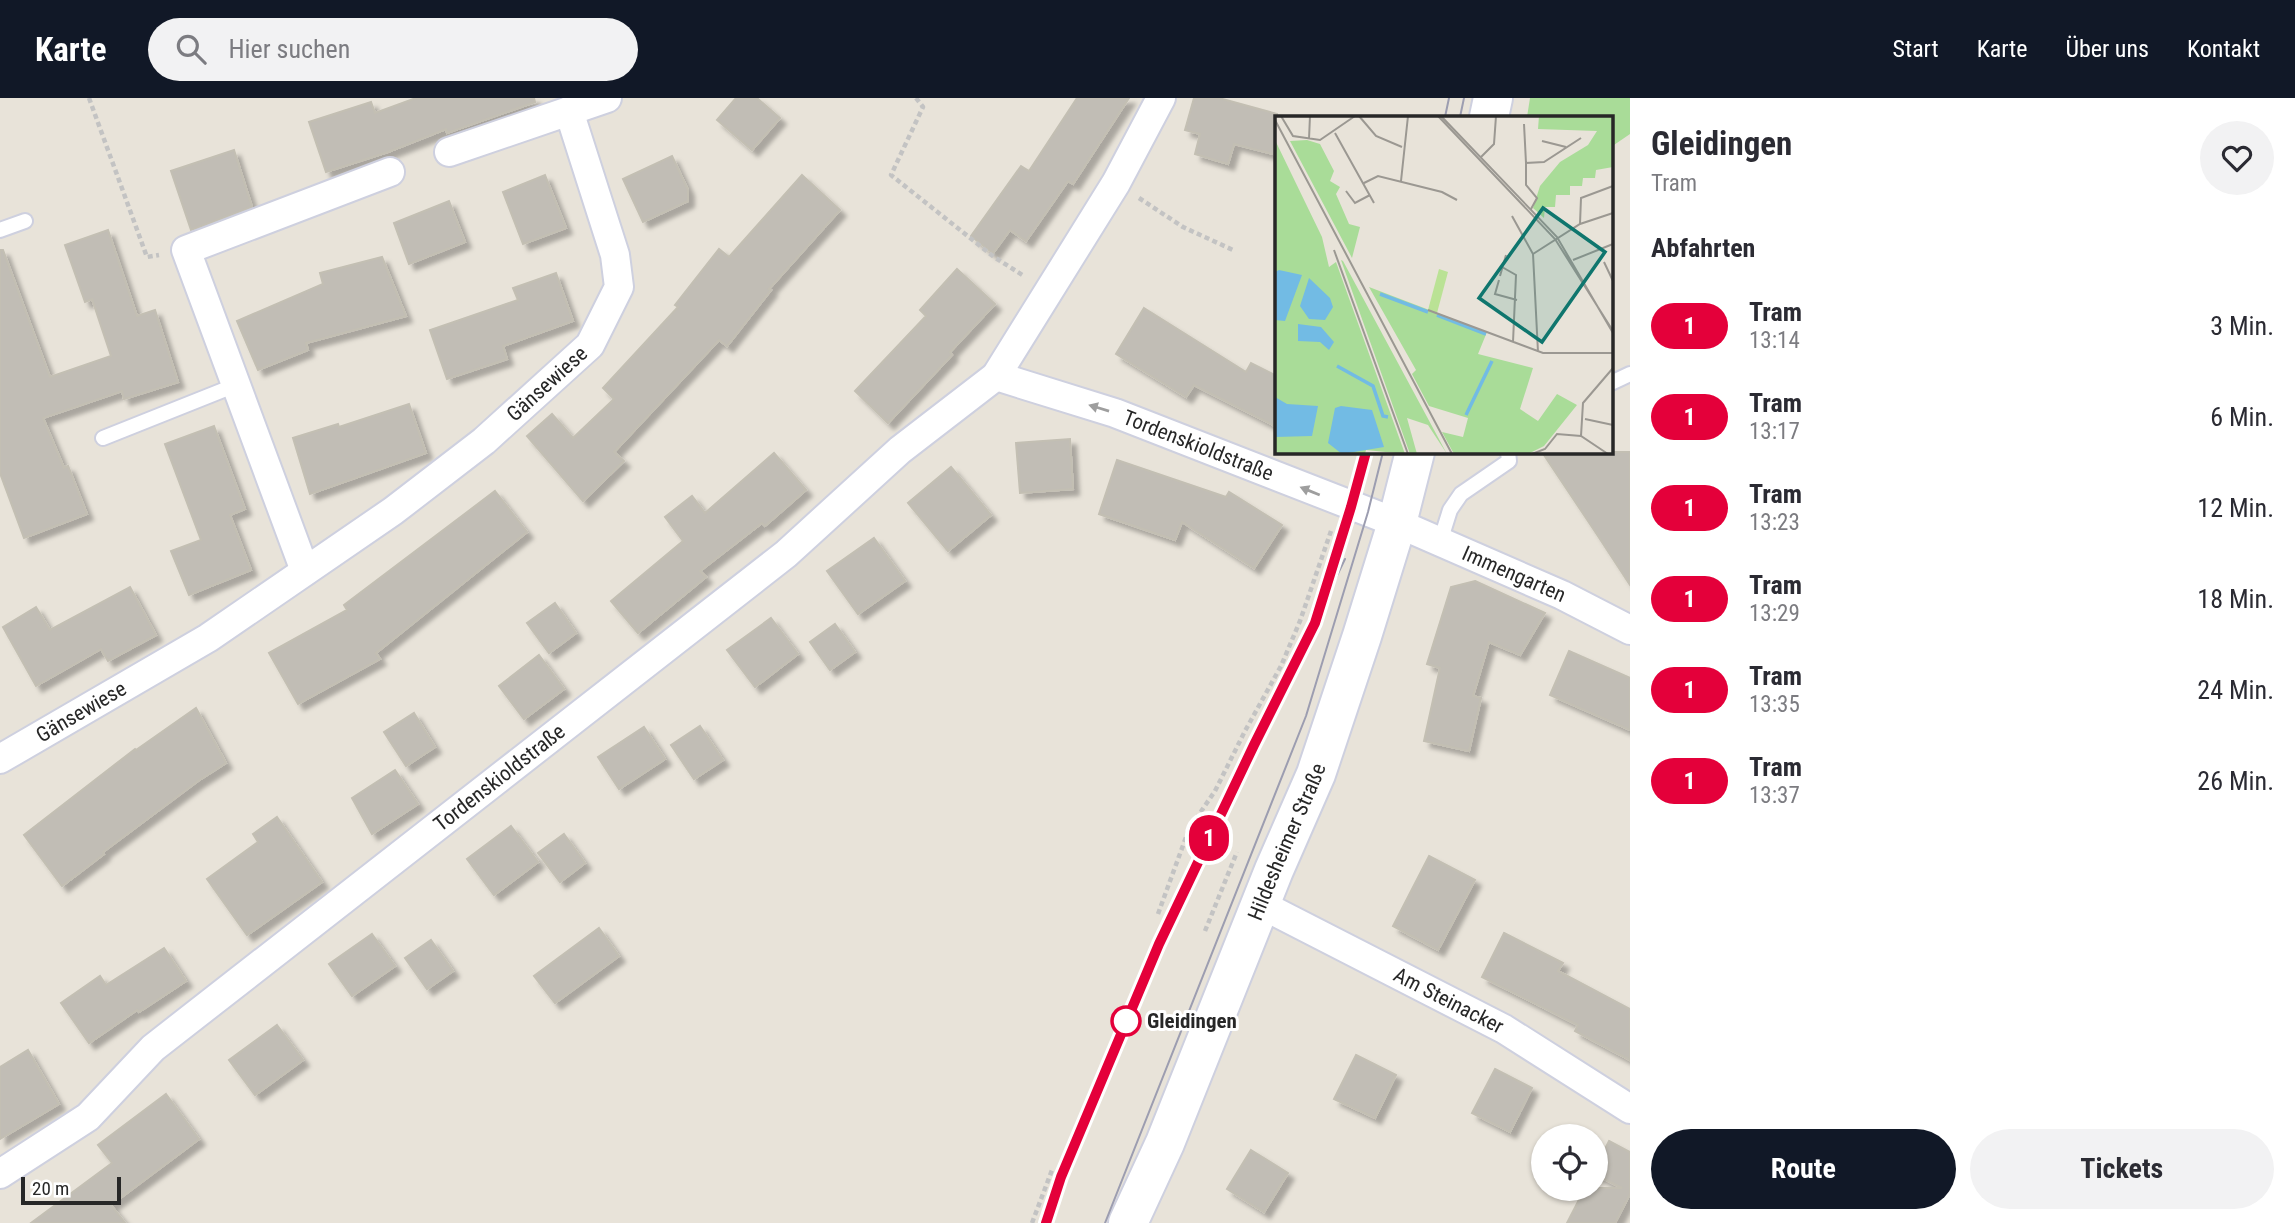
<!DOCTYPE html>
<html lang="de">
<head>
<meta charset="utf-8">
<style>
	body { margin:0; font-family:"Roboto Condensed",sans-serif; background:#f2f2f3; color:#2b2b33; height:100vh; display:flex; flex-direction:column; font-size:26px; white-space:nowrap }
	* { box-sizing:border-box; margin:0 }
	p { font-size:23px; color:#7c7c81 }
	.icon { flex:none; width:38px; height:38px; fill:none; stroke:currentColor; stroke-width:2; stroke-linecap:round; stroke-linejoin:round }
	.map { position:relative; flex:1; overflow:hidden }
	.side { display:flex; flex-direction:column; background:#fff; width:665px }
	.side>* { flex:none }
	.badge { padding:0 14px; border-radius:23px; font-size:24px; line-height:46px }
	.fabs { position:absolute; left:1531px; top:1026px; display:grid; gap:14px }
	.fabs a { display:grid; place-items:center; width:77px; height:77px; border-radius:50%; background:#fff; box-shadow:0 2px 5px #0004; font-size:35px }
	.scale { position:absolute; left:21px; bottom:18px; width:100px; box-sizing:border-box; padding-left:7px; border:4px solid #272727; border-top:0; font-size:19px; line-height:24px; white-space:nowrap; color:#272727; -webkit-text-stroke:5px #fff; paint-order:stroke }
	.map>.badge { position:absolute; translate:-50% -50%; box-shadow:0 0 0 4px #fff }
	h2 { padding:0 21px; font-size:26px; line-height:63px }
	.round { display:grid; place-items:center; flex:none; width:74px; height:74px; border-radius:37px; background:#f2f2f3 }
	.overview { display:flex; align-items:center; justify-content:space-between; height:119px; padding:0 21px }
	h1 { font-size:33px; font-weight:700; line-height:52px }
	.action { display:flex; gap:14px; margin-top:auto; padding:14px 21px }
	.action a { flex:1; height:80px; border-radius:42px; background:#111827; color:#fff; font-size:28px; font-weight:700; line-height:80px; text-align:center }
	.action a+a { background:#f2f2f3; color:#2b2b33 }
	ul { padding:0; list-style:none }
	li { display:flex; align-items:center; gap:21px; height:91px; padding:0 21px }
	li div { flex:1 }
	li b { display:block; font-size:26px }
	li em { font-style:normal }
	li .badge { min-width:77px; font-weight:700; text-align:center }
	header { display:flex; align-items:center; gap:42px; box-sizing:border-box; height:98px; padding:0 35px; background:#111827; color:#fff }
	header strong { font-size:33px }
	nav { display:flex; gap:38px; margin-inline-start:auto; font-size:24px }
	.search { width:490px; height:63px; background:#f2f2f3; display:flex; align-items:center; gap:18px; box-sizing:border-box; padding:0 24px; border-radius:38px; color:#7c7c81; font-size:26px }
	main { display:flex; flex:1; min-height:0 }
	.map>svg:first-child { display:block }
	.green { fill:#a9dc98 }
	.building { fill:#c1bdb5; stroke:#c3bfb3; stroke-width:2; filter:url(#shadow) }
	.lines { fill:none; stroke-linecap:round; stroke-linejoin:round }
	.lane-casing { stroke:#ced0df; stroke-width:18 }
	.street-casing { stroke:#ced0df; stroke-width:32 }
	.secondary-casing { stroke:#ced0df; stroke-width:42 }
	.path { stroke:#c3c3c3; stroke-width:4.5; stroke-dasharray:5 3.5; stroke-linecap:butt }
	.lane { stroke:#fff; stroke-width:14 }
	.street { stroke:#fff; stroke-width:28 }
	.secondary { stroke:#fff; stroke-width:38 }
	.tram { stroke:#9c9db0; stroke-width:2 }
	.oneway { fill:#9e9e9e }
	.line-casing { stroke:#fff; stroke-width:16 }
	.line { stroke:#e4003a; stroke-width:10 }
	.stop-dot { fill:#fff; stroke:#e4003a; stroke-width:3.5 }
	.labels { text-anchor:middle; stroke-width:6; stroke-linejoin:round; paint-order:stroke }
	.street-label { font-size:21px; fill:#272727; stroke:#fff }
	.stop-label { font-size:21px; font-weight:bold; fill:#272727; stroke:#fff; text-anchor:start }
	.inset-river { fill:none; stroke:#72bbe4; stroke-width:3.5 }
	.inset-road { fill:none; stroke:#9b9892; stroke-width:2 }
	.view { fill:#0f766e; fill-opacity:0.15; stroke:#0f766e; stroke-width:3.5 }
	.inset-edge { fill:none; stroke:#272727; stroke-width:3.5 }
</style>
</head>
<body>
<header>
<strong>Karte</strong>
<div class="search"><svg class="icon" aria-label="search" viewBox="0 0 24 24"><circle cx="10" cy="10" r="6"/><path d="M15 15l6 6"/></svg>Hier suchen</div>
<nav><a>Start</a><a>Karte</a><a>Über uns</a><a>Kontakt</a></nav>
</header>
<main>
<div class="map">
<svg width="1630" height="1125" viewBox="0 0 1630 1125">
	<defs>
		<filter id="shadow"><feDropShadow dx="6" dy="6" stdDeviation="2" flood-color="#0004"/></filter>
	</defs>
	<rect width="100%" height="100%" fill="#e8e3d9"/>
	<!-- green -->
	<path class="green" d="M1530 0H1630V36L1611 49V19H1527Z"/>
	<!-- building -->
	<path class="building" d="M416 0H534L535 4 447 35 446 31 388 54 326 74 309 24 371 4 375 15Z
		M736 0H757L780 20 752 52 717 22Z
		M1077 0H1129L1073 86 1068 83 1026 143 1010 132 993 155 971 138 1021 68 1029 73Z
		M1194 0H1219L1277 16V57L1234 46 1228 66 1195 56 1200 36 1185 32Z
		M234 52 252 109 191 132 171 73Z
		M672 58 688 92V103L643 124 623 81Z
		M545 77 566 130 523 146 503 94Z
		M802 77 840 112 769 191 771 192 727 248 719 242 614 354 624 363 583 403 527 338 552 316 573 340 614 301 603 290 678 209 675 207 719 151 729 159Z
		M449 103 465 144 409 166 394 125Z
		M108 132 137 218 155 212 178 284 124 301 122 293 43 320 64 370 68 368 87 416 24 440 0 375V152H3L50 279 111 258 92 201 85 204 65 147Z
		M382 159 406 218 306 245 308 252 258 272 237 223 323 186 320 175Z
		M957 171 995 206 950 254 952 257 888 325 855 293 926 218 920 212Z
		M556 175 573 223 503 248 507 261 447 281 430 232 518 202 513 190Z
		M1144 210 1246 274 1251 265 1277 278V329L1194 287 1186 299 1116 256Z
		M409 306 426 355 310 396 293 340 338 326 339 329Z
		M214 328 245 411 230 417 251 472 189 497 171 453 201 442 165 346Z
		M1070 341 1073 391 1020 395 1016 345Z
		M1542 354H1630V487L1596 435Z
		M774 355 806 392 765 428 762 425 700 473 706 479 638 535 611 503 683 443 665 419 692 398 705 415Z
		M1117 362 1226 399 1229 394 1282 427 1254 470 1182 424 1175 442 1099 416Z
		M951 369 991 417 948 453 908 405Z
		M495 393 527 434 376 555 380 561 298 606 269 555 347 512 344 507Z
		M874 440 905 483 858 516 827 473Z
		M1475 483 1545 515 1520 557 1489 544 1473 598 1481 600 1469 653 1424 643 1440 570 1427 566 1451 489Z
		M130 489 156 537 108 563 101 551 36 588 3 529 36 509 50 532Z
		M555 505 576 535 549 555 527 525Z
		M771 520 798 556 755 589 727 552Z
		M835 526 855 554 830 572 810 544Z
		M1569 553 1630 580V632L1550 597Z
		M539 557 564 591 524 621 499 588Z
		M196 610 226 665 198 683 103 754 104 756 62 788 24 737 135 651 136 652Z
		M414 615 435 649 406 668 384 634Z
		M700 628 723 662 694 681 671 647Z
		M644 629 665 661 619 691 598 659Z
		M395 672 418 706 372 736 352 700Z
		M277 719 322 784 247 837 207 781 258 744 253 736Z
		M511 728 538 764 494 797 467 761Z
		M564 736 585 765 560 784 538 755Z
		M1429 758 1475 782 1438 852 1393 828Z
		M599 830 619 858 555 905 534 878Z
		M1504 835 1563 865 1558 873 1630 911V962L1575 933 1578 927 1482 879Z
		M372 836 395 868 352 898 329 866Z
		M431 842 453 873 427 891 405 860Z
		M164 850 186 883 139 914 137 912 89 945 61 905 100 878 106 887Z
		M277 927 303 962 255 997 229 962Z
		M28 952 59 1006 0 1041V969Z
		M1356 957 1396 977 1375 1020 1334 1001Z
		M1495 971 1532 990 1510 1034 1472 1015Z
		M166 996 199 1041 111 1107 125 1125H31L112 1065 98 1047Z
		M1609 1043 1630 1054V1096L1615 1125H1567L1585 1090H1622L1596 1077V1068Z
		M1251 1052 1288 1075 1264 1114 1227 1091Z"/>
	<g class="lines">
		<!-- lane casing -->
		<g class="lane-casing">
			<path id="lane" d="M0 132 25 123
				M1611 285 1630 276
				M103 340 236 287
				M1440 444 1450 412 1461 396 1509 363 1508 354"/>
		</g>
		<!-- street casing -->
		<g class="street-casing">
			<g id="street">
				<path d="M449 54 607 0"/>
				<path id="s1" d="M996 278 1115 315 1397 425 1562 497 1630 532"/>
				<path d="M305 473 186 152 390 74"/>
				<path id="s2" d="M0 661 208 540 393 413 484 343 590 247 619 189 615 157 569 13"/>
				<path id="s3" d="M1260 806 1504 931 1630 1011"/>
				<path id="s4" d="M0 1076 88 1019 153 950 786 456 900 352 996 278 1116 85 1161 0"/>
			</g>
		</g>
		<!-- secondary casing -->
		<g class="secondary-casing">
			<g id="secondary">
				<path d="M1489 19 1493 0"/>
				<path id="s5" d="M1128 1125 1165 1045 1274 772 1316 676 1362 538 1397 425 1415 354"/>
			</g>
		</g>
		<!-- path -->
		<path class="path" d="M89 0 147 159 159 157
			M916 0 923 9 891 77 994 159 1024 178
			M1139 100 1183 129 1233 152
			M1209 740 1189 731 1215 693 1245 633 1281 568 1300 523 1331 433
			M1158 816 1189 731
			M1205 833 1237 754
			M1032 1125 1052 1072"/>
		<!-- lane -->
		<use href="#lane" class="lane"/>
		<!-- street -->
		<use href="#street" class="street"/>
		<!-- secondary -->
		<use href="#secondary" class="secondary"/>
		<!-- tram -->
		<path class="tram" d="M1445 19 1449 0
			M1460 19 1464 0
			M1331 475 1366 354
			M1046 1125 1061 1079 1159 846 1345 461
			M1105 1125 1306 618 1368 414 1383 354"/>
	</g>
	<!-- one-way arrows -->
	<defs><path id="oneway-solid" d="M-6-.8H1V-3.2L6.5 0L1 3.2V.8H-6Z" transform="scale(1.75)"/></defs>
	<g class="oneway">
		<use href="#oneway-solid" transform="translate(1099 310) rotate(-163)"/>
		<use href="#oneway-solid" transform="translate(1310 393) rotate(-158)"/>
	</g>
	<g class="lines">
		<!-- line casing -->
		<g class="line-casing">
			<path id="line" d="M1046 1125 1061 1079 1159 846 1254 647 1315 525 1351 409 1366 354"/>
		</g>
		<!-- line -->
		<use href="#line" class="line"/>
	</g>
	<!-- markers -->
	<circle class="stop-dot" cx="1126" cy="923" r="14"/>
	<g class="labels">
		<!-- street labels -->
		<g class="street-label">
			<text dy="7" stroke="none"><textPath href="#s2" startOffset="665">Gänsewiese</textPath></text>
			<text dy="7" stroke="none"><textPath href="#s1" startOffset="214">Tordenskioldstraße</textPath></text>
			<text dy="7" stroke="none"><textPath href="#s1" startOffset="555">Immengarten</textPath></text>
			<text dy="7" stroke="none"><textPath href="#s2" startOffset="94">Gänsewiese</textPath></text>
			<text dy="7" stroke="none"><textPath href="#s4" startOffset="639">Tordenskioldstraße</textPath></text>
			<text dy="7" stroke="none"><textPath href="#s5" startOffset="413">Hildesheimer Straße</textPath></text>
			<text dy="7" stroke="none"><textPath href="#s3" startOffset="212">Am Steinacker</textPath></text>
		</g>
		<!-- stop labels -->
		<g class="stop-label">
			<text x="1147" y="930">Gleidingen</text>
		</g>
	</g>
	<!-- overview -->
	<g transform="translate(1275 18)">
		<rect width="338" height="338" fill="#e8e3d9"/>
		<path d="M264 0H338V51L321 54 320 62H308L307 70H295V79H281L280 91H270L269 102 258 92 265 70 285 46 313 29 322 15 263 13ZM0 24 47 121 54 151 61 146 130 338 91 334 90 338H0ZM32 24 45 28 59 55 55 65 65 71 61 78 74 108 85 111 77 142 15 25ZM66 144 68 145 172 338 153 309 132 302 142 338H135ZM94 171 212 216 203 238 258 252 245 293 263 305 282 278 302 289 269 330 253 338H179L167 316 188 321 193 302 154 290 137 258 141 254Z" fill="#a9dc98"/>
		<path d="M164 153 173 156 162 197 153 194Z" fill="#bae295"/>
		<path d="M4 154 27 159 10 205 0 204V156ZM34 162 55 182 58 191 50 204 34 203 25 190ZM23 208 46 211 59 226 54 234 45 226 23 225ZM0 281 12 288 43 290 37 320 0 321ZM66 290 97 294 109 331 67 338 53 327 60 292Z" fill="#72bbe4"/>
		<path class="inset-river" d="M105 178 153 196M162 199 211 218M62 250 98 270 108 300 113 301M191 299 217 245"/>
		<path class="inset-road" d="M6 0 18 20 45 24 80 0M84 0 101 20 127 31M163 0 280 123 338 215M166 0 282 121 338 217M0 4 177 338M249 8 251 47M60 17 99 87M34 23 35 0M267 25 291 31M206 41 219 28 221 0M126 65 133 0M89 67 103 60 167 76 182 84M71 75 80 87 95 79M256 93 262 82 251 69V47L269 46 306 22M237 100 258 138 263 236M305 108 306 82 338 70M59 134 133 338M258 138 305 108 338 97M298 144 338 128M329 146 338 165M227 151 241 159 238 226M225 160 231 139M224 164 220 178 242 184M153 194 268 237H338M310 303 338 309M306 320 308 287 338 252M257 338 270 333 282 318 306 320 333 338"/>
		<path class="view" d="M268 92 330 136 267 226 204 182Z"/>
		<rect width="338" height="338" class="inset-edge"/>
	</g>
</svg>
<div class="fabs">
<a><svg class="icon" aria-label="locate" viewBox="0 0 24 24"><circle cx="12" cy="12" r="6"/><path d="M12 2v4M12 18v4M2 12h4M18 12h4"/></svg></a>
</div>
<div class="scale">20 m</div>
<b class="badge" style="left:1209px;top:740px;background:#e4003a;color:#fff">1</b>
</div>
<section class="side">
<div class="overview"><div><h1>Gleidingen</h1><p>Tram</p></div><a class="round"><svg class="icon" aria-label="heart" viewBox="0 0 24 24"><path d="M12 20l-8-8c-3-5 5-10 8-4 3-6 11-1 8 4z"/></svg></a></div>
<h2>Abfahrten</h2>
<ul>
<li><span class="badge" style="background:#e4003a;color:#fff">1</span><div><b>Tram</b><p>13:14</p></div><em>3 Min.</em></li>
<li><span class="badge" style="background:#e4003a;color:#fff">1</span><div><b>Tram</b><p>13:17</p></div><em>6 Min.</em></li>
<li><span class="badge" style="background:#e4003a;color:#fff">1</span><div><b>Tram</b><p>13:23</p></div><em>12 Min.</em></li>
<li><span class="badge" style="background:#e4003a;color:#fff">1</span><div><b>Tram</b><p>13:29</p></div><em>18 Min.</em></li>
<li><span class="badge" style="background:#e4003a;color:#fff">1</span><div><b>Tram</b><p>13:35</p></div><em>24 Min.</em></li>
<li><span class="badge" style="background:#e4003a;color:#fff">1</span><div><b>Tram</b><p>13:37</p></div><em>26 Min.</em></li>
</ul>
<div class="action"><a>Route</a><a>Tickets</a></div>
</section>
</main>
</body>
</html>
